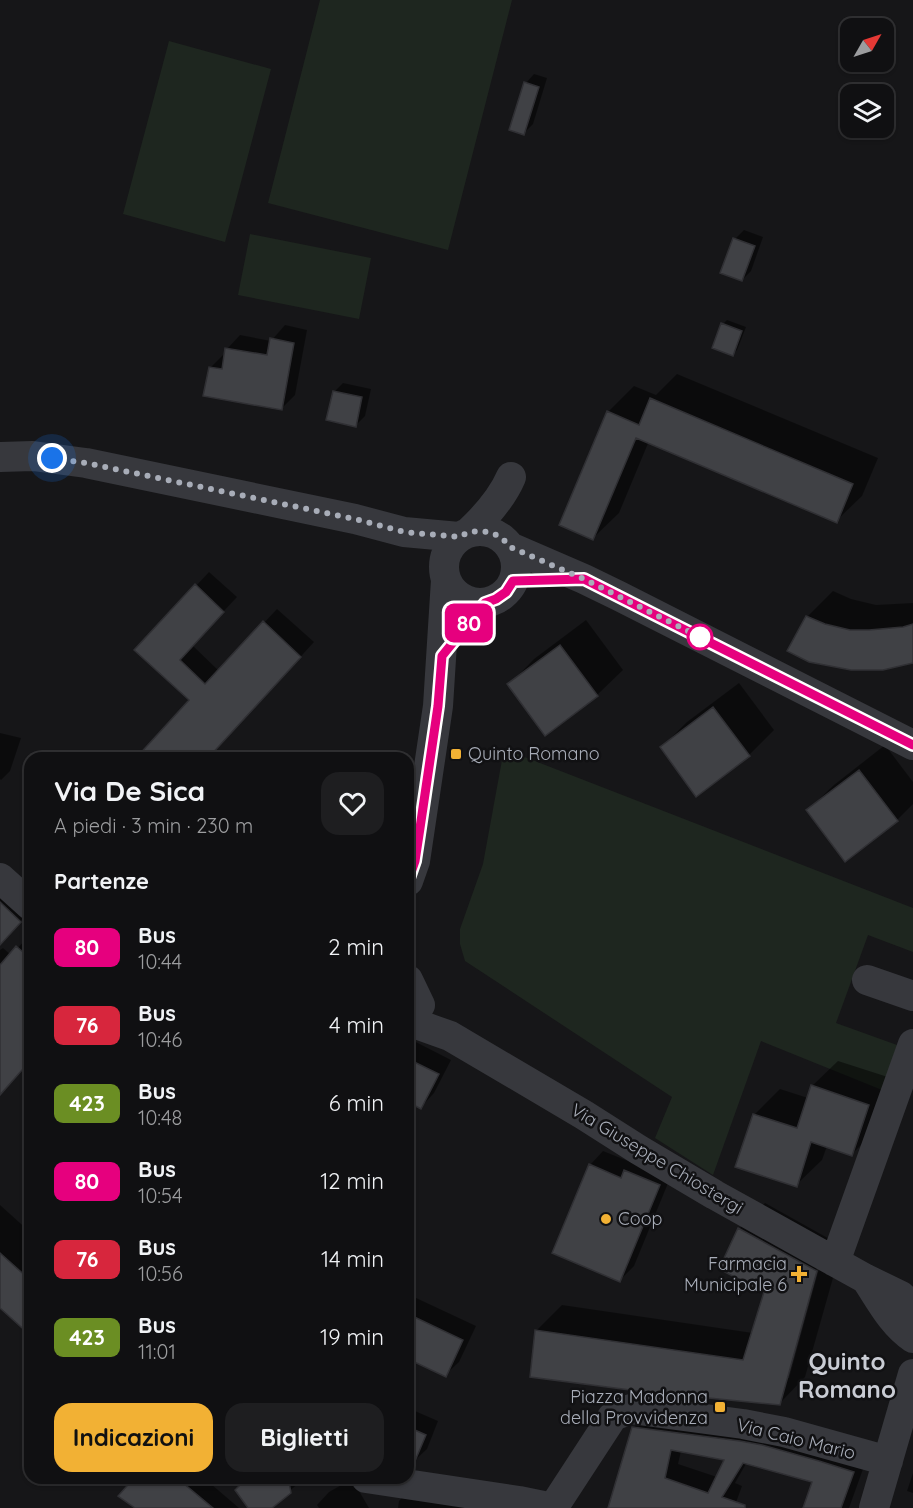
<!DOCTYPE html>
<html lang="it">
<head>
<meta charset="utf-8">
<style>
	body { margin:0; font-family:Quicksand,sans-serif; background:#1e1e20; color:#f1f3f6; height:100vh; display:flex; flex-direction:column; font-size:22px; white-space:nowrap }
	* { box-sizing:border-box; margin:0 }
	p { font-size:20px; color:#9c9d9f }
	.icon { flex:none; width:33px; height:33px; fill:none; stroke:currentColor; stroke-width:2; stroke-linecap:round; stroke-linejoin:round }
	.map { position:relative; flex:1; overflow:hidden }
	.panel { position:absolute; left:24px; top:752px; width:390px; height:732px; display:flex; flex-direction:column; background:#101012; border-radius:18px; box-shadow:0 2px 4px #0004,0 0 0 2px #303032 }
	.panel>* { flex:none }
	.badge { padding:0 12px; border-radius:9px; font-size:21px; line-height:39px }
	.needle { width:39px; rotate:51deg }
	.buttons { position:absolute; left:840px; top:18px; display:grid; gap:12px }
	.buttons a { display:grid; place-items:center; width:54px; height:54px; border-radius:12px; background:#101012; box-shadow:0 2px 4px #0004,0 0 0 2px #303032; font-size:30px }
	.you { position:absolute; width:30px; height:30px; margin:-15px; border:4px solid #fff; border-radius:50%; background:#1a73e8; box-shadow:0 0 0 9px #1a73e833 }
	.map>.badge { position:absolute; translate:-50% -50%; box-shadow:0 0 0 3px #fff }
	h2 { padding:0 30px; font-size:22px; line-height:54px }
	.round { display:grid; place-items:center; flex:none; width:63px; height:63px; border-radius:18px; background:#1e1e20 }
	.summary { display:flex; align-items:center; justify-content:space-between; height:102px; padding:0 30px }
	h1 { font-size:28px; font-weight:800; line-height:45px }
	.button { display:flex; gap:12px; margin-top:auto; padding:12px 30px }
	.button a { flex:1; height:69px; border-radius:18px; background:#f2b134; color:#111; font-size:24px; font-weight:800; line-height:69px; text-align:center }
	.button a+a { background:#1e1e20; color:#f1f3f6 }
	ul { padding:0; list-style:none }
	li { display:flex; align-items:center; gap:18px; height:78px; padding:0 30px }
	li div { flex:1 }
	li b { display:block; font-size:22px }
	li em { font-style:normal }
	li .badge { min-width:66px; font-weight:700; text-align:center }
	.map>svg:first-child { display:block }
	.green { fill:#1e261f }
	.shadow { fill:#0007; fill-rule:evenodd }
	.building { fill:#404145; stroke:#303034; stroke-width:1.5; fill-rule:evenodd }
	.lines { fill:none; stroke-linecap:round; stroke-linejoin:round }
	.minor { stroke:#37383d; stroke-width:30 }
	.line-casing { stroke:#fff; stroke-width:14 }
	.line { stroke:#e6007e; stroke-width:9 }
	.walk { stroke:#a8adb8; stroke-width:6; stroke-dasharray:0 10.8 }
	.stop-dot { fill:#fff; stroke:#e6007e; stroke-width:3 }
	.poi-dot { fill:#f2b134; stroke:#111113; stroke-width:2 }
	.labels { text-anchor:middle; stroke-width:5; stroke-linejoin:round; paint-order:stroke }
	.poi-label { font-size:18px; fill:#a8adb8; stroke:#111113; text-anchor:start }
	.street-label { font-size:18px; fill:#a8adb8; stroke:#111113 }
	.district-label { font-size:24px; font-weight:bold; fill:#c9ccd4; stroke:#111113 }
</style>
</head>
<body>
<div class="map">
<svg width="913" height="1508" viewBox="0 0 913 1508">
	<rect width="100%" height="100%" fill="#161618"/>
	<!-- green -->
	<path class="green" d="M320 0H512L448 250 268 203Z
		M169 41 271 69 225 242 123 214Z
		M250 234 371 258 359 319 238 295Z
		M504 749 913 908V952L868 935 836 1023 897 1045 882 1090 761 1041 713 1175 655 1138 672 1097 465 961 460 944V929L483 864Z"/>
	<!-- shadow -->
	<path class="shadow" d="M534 74 547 78 533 124 524 133 526 83Z
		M744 230 763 237 751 271 742 280 735 239Z
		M727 320 746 327 737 350 733 354 723 324Z
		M285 325 307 330 295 395 282 408 210 368 224 354 226 355 227 349 240 335 271 341Z
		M677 374 878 458 862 496 836 521 649 441 619 513 593 538 608 412 634 386 656 395Z
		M343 383 371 389 365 416 356 425 334 392Z
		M209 572 237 597 192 645 219 671 277 609 314 642 208 758 191 700 136 650Z
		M833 591 851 599 876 605 913 603V661L807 617Z
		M586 620 623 670 597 695 546 734 509 685 534 659Z
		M739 683 774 730 749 755 661 748 687 722Z
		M0 733 21 738 10 771 1 780 0 779Z
		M885 745 913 782V804L897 820 808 810 834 785Z
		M0 871 30 911 5 938 0 934Z
		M30 935V1062L0 1096V950L3 948 11 955Z
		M408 1038 451 1060 434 1093 421 1107 408 1100Z
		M838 1061 894 1079 878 1128 852 1154 827 1146 822 1160 796 1185 754 1115 780 1089 808 1098 812 1086Z
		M603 1151 633 1163 673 1171 634 1266 620 1280 590 1165Z
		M765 1203 842 1246 805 1377 780 1403 537 1330 562 1305 753 1333 765 1292 739 1229ZM818 1264 820 1265 789 1378H786Z
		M0 1205 30 1232V1333L0 1306Z
		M414 1297 476 1326 459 1362 445 1375 408 1357V1303Z
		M408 1408 438 1421 427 1449 413 1462 408 1460Z
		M648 1414 867 1458 849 1508H804L814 1481 747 1462 735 1483 742 1486 734 1508H610L633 1428ZM681 1451 727 1459 717 1477 678 1464Z
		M913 1473V1493L907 1491Z
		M136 1478H204L239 1508H137L120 1495Z
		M245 1478H300L301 1481 270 1508H250Z
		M352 1479 369 1508H319L317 1505 329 1492Z
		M411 1488 532 1508H398L399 1501Z"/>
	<!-- building -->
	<path class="building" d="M524 82 539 87 524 135 509 130Z
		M733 238 755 246 742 281 720 273Z
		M721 323 742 331 733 356 712 348Z
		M270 338 294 343 282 410 203 396 209 367 222 369 225 348 267 355Z
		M333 391 362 397 356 427 326 420Z
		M650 398 853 484 837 523 636 438 593 540 559 525 607 411 639 425Z
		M195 584 224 612 180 660 205 684 263 621 301 657 208 758H136L189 700 134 650Z
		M806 616 825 624 850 630H869L903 627 913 624V663L883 670H851L809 662 787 651Z
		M560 645 598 696 545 736 507 684Z
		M713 707 750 756 696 797 660 747Z
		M859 770 898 821 845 862 806 810Z
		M0 902 21 922 0 945Z
		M16 946 30 958V1061L0 1095V965Z
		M408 1059 439 1074 421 1109 408 1102Z
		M811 1085 869 1105 852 1156 811 1142 797 1187 735 1167 753 1114 797 1128Z
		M589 1164 621 1178 624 1170 660 1185 620 1282 552 1253Z
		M738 1228 817 1271 780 1405 638 1391 530 1377 535 1330 743 1360 764 1292 719 1269Z
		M0 1253 30 1280V1335L0 1308Z
		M408 1314 463 1340 446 1377 408 1359Z
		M408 1427 426 1435 412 1468 408 1467Z
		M632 1427 740 1441 762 1445 819 1461 854 1472 841 1508H803L812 1482 743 1463 722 1497 745 1505V1508H608ZM671 1450 724 1460 708 1493 665 1478Z
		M134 1478H177L213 1508H135L118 1496Z
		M247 1478H278L280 1482H289L291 1493 272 1508H248L235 1490Z"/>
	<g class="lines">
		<!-- minor -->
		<path class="minor" d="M0 457 33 456 86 463 355 519 404 532 459 537
			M444 567a36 36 0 1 1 72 0a36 36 0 1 1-72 0Z
			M469 532C486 516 502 498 511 477
			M510 547 584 579 619 596 913 745
			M0 878 30 905
			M408 881 415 861 438 706 446 580
			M408 980 420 1005
			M867 980 913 996
			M408 1021 450 1036 584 1115 639 1150 715 1195 866 1279 901 1296 913 1308
			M835 1262 913 1044
			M866 1279C880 1300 892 1324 913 1338
			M366 1478 519 1501 553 1508
			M553 1508 613 1416 631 1409 743 1424 784 1432 888 1461
			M874 1508 913 1374"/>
	</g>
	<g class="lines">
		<!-- line casing -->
		<g class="line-casing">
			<path id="line" d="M408 881 415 861 420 828 438 706 442 656 485 603 496 599 506 592 513 581 584 579 913 745"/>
		</g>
		<!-- line -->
		<use href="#line" class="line"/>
		<!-- walk -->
		<path class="walk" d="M52 458 86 463 134 473 355 519 404 532 459 537 469 532 481 531 492 533 502 538 510 547 584 579 702 638 700 637"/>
	</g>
	<!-- markers -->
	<circle class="stop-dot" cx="700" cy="637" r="12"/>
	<g class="poi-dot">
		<rect x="450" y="748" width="12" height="12" rx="3"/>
		<circle cx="606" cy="1219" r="6"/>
		<path d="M796 1265h6v6h6v6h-6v6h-6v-6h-6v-6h6z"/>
		<rect x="714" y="1401" width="12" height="12" rx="3"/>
	</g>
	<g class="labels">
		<!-- poi labels -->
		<g class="poi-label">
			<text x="468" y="760">Quinto Romano</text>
			<text x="618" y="1225">Coop</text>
			<text x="787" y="1270" text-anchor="end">Farmacia<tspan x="787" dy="21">Municipale 6</tspan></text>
			<text x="708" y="1403" text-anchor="end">Piazza Madonna<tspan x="708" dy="21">della Provvidenza</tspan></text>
		</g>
		<!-- street labels -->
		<g class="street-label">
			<text transform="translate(657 1159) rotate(31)" y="6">Via Giuseppe Chiostergi</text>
			<text transform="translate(796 1439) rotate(14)" y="6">Via Caio Mario</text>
		</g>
		<!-- district labels -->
		<g class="district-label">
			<text x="847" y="1370">Quinto<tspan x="847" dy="28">Romano</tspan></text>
		</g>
	</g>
</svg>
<div class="buttons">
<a><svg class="needle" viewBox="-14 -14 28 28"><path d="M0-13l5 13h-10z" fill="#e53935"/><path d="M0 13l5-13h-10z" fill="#9c9d9f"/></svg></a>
<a><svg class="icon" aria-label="layers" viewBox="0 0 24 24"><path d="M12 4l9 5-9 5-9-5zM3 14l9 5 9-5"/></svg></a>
</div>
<div class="you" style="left:52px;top:458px"></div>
<b class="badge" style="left:469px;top:623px;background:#e6007e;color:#fff">80</b>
<section class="panel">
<div class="summary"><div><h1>Via De Sica</h1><p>A piedi · 3 min · 230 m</p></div><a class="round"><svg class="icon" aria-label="heart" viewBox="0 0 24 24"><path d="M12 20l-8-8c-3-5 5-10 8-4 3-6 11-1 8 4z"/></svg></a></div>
<h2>Partenze</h2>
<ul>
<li><span class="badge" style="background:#e6007e;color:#fff">80</span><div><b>Bus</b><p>10:44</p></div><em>2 min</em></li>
<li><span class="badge" style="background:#d7263d;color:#fff">76</span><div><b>Bus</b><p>10:46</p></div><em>4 min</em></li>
<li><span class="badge" style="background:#6b8e23;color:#fff">423</span><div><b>Bus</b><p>10:48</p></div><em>6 min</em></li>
<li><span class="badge" style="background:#e6007e;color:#fff">80</span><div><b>Bus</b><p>10:54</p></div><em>12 min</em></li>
<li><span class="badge" style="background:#d7263d;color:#fff">76</span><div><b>Bus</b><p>10:56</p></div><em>14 min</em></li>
<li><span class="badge" style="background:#6b8e23;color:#fff">423</span><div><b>Bus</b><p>11:01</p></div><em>19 min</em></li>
</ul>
<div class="button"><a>Indicazioni</a><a>Biglietti</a></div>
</section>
</div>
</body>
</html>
